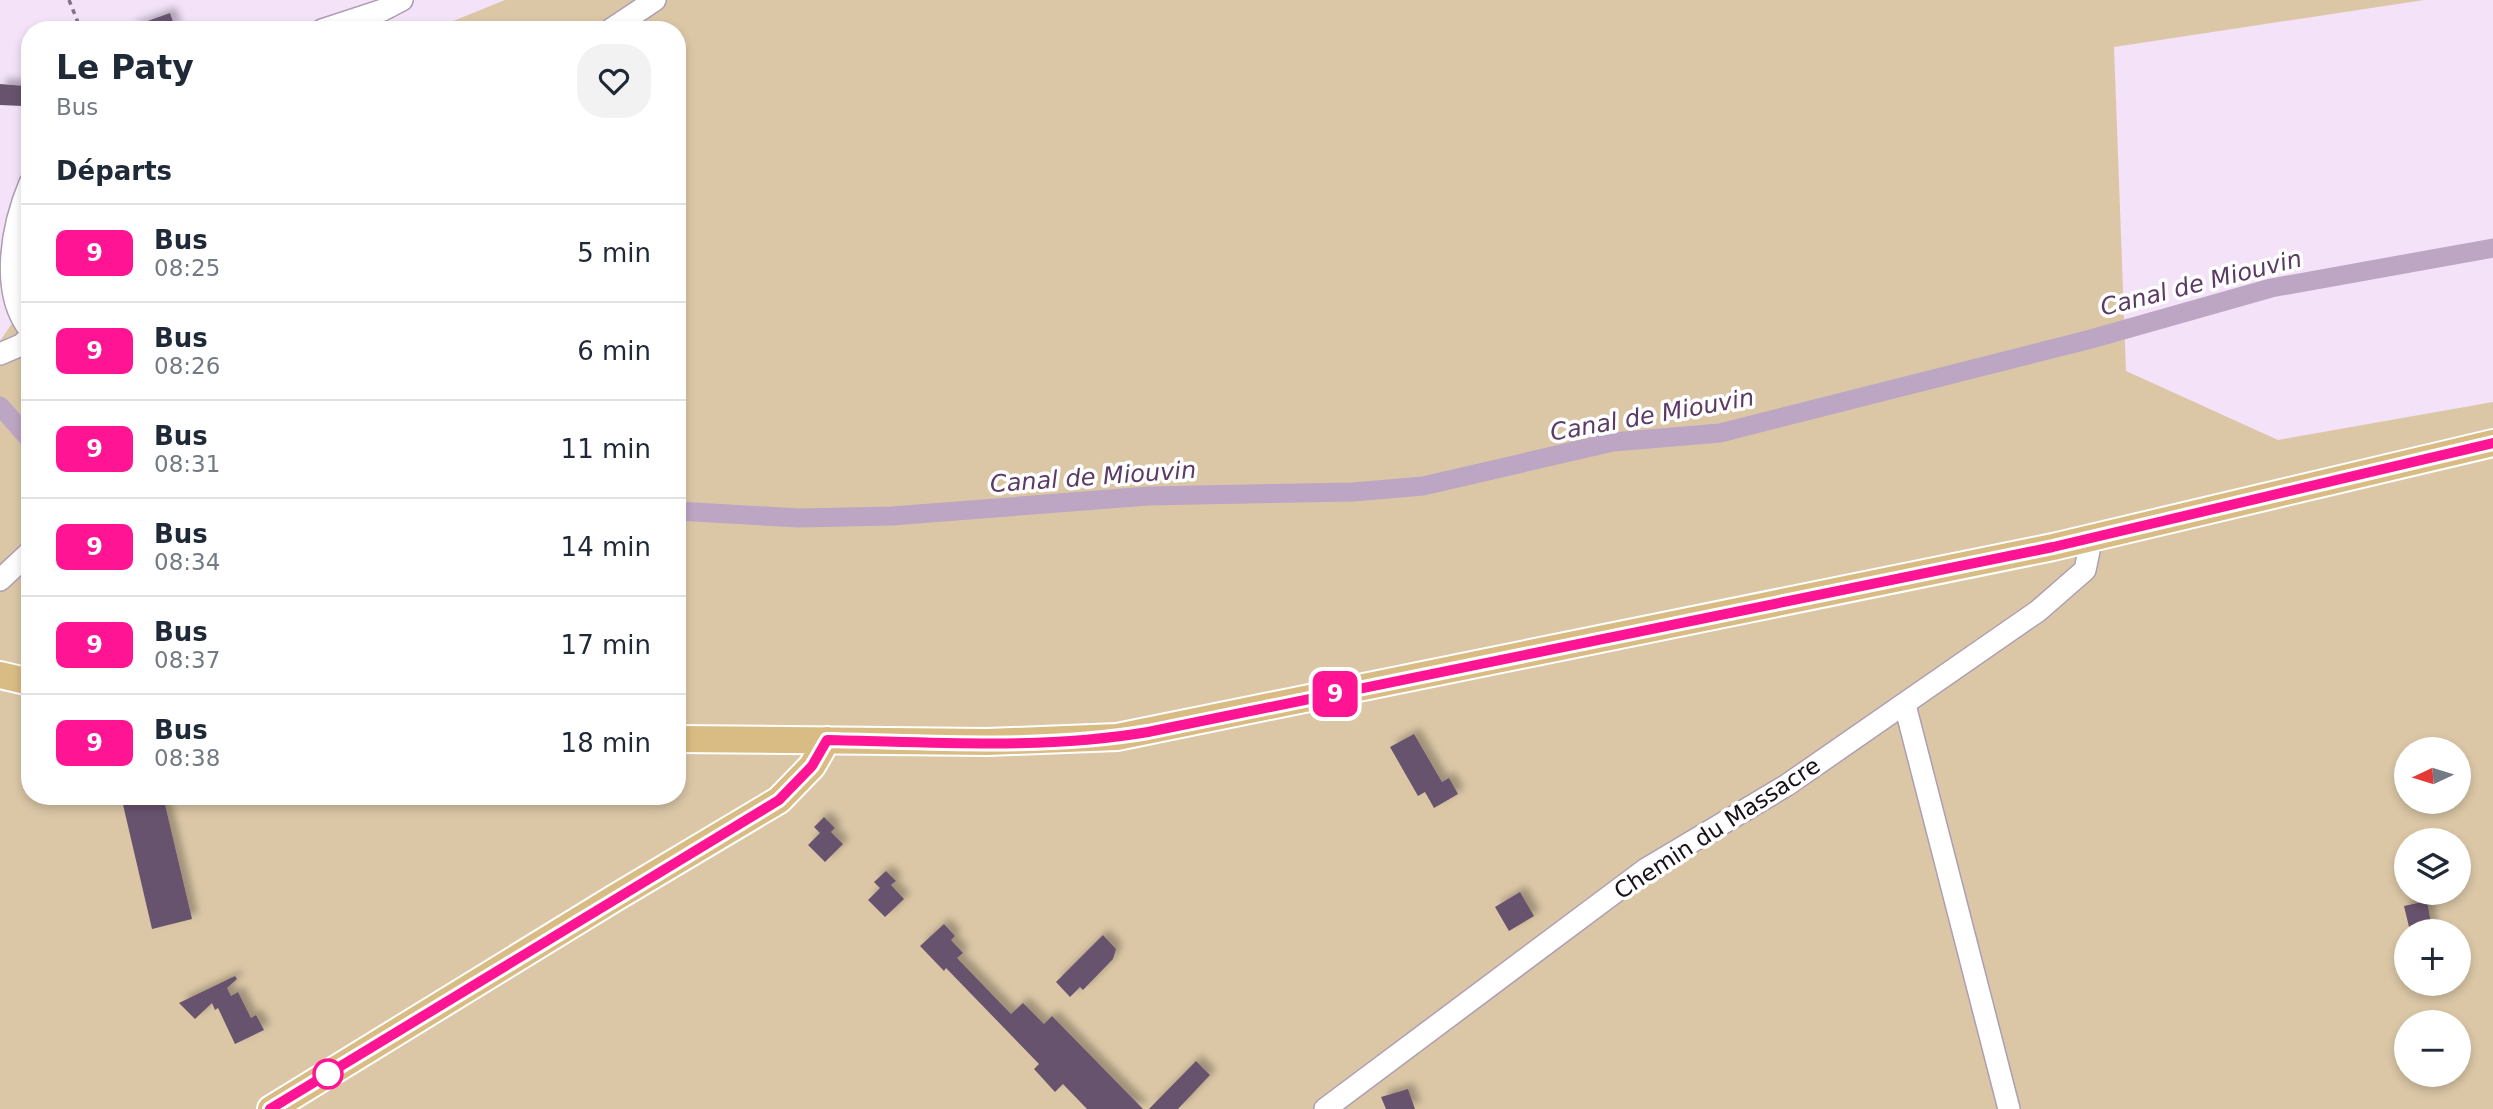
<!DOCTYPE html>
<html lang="fr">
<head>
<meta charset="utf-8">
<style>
	body { margin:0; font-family:"DejaVu Sans",sans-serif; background:#f2f2f3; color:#1f2937; height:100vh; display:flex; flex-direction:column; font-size:26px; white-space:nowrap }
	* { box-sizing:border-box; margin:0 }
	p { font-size:23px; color:#747a83 }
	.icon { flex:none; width:38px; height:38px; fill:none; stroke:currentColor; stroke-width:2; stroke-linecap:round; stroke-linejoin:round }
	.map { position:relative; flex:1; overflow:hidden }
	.sheet { position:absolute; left:21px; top:21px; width:665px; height:784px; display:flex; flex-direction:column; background:#fff; border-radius:28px; box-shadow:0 4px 10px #0003 }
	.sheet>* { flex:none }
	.badge { padding:0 14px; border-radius:10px; font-size:24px; line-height:46px }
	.needle { width:46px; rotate:266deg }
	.controls { position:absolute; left:2394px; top:737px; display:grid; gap:14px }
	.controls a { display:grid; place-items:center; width:77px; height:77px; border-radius:50%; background:#fff; box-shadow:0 4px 10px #0003; font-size:35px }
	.map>.badge { position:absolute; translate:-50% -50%; box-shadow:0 0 0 4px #fff }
	h2 { padding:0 35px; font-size:26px; line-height:63px }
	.round { display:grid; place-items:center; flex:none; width:74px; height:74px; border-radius:28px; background:#f2f2f3 }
	.head { display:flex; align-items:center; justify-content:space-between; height:119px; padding:0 35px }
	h1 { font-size:33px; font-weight:600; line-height:52px }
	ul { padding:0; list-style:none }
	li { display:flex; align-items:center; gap:21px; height:98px; padding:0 35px; border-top:2px solid #e0e1e3 }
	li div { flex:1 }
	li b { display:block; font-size:26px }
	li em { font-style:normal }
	li .badge { min-width:77px; font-weight:700; text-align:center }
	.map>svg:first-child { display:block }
	.green { fill:#dbc7a6; fill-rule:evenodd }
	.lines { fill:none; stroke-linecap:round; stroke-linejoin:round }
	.canal { stroke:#bda5c4; stroke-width:19 }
	.building { fill:#68526e; filter:url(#shadow) }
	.minor-casing { stroke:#ae9eb3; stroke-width:24 }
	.major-casing { stroke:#fff; stroke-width:30 }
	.path { stroke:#807483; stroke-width:3.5; stroke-dasharray:5 5; stroke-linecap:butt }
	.minor { stroke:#fff; stroke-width:21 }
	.major { stroke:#d9bc84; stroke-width:26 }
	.line-casing { stroke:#fff; stroke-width:16 }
	.line { stroke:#ff1493; stroke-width:10 }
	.stop-dot { fill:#fff; stroke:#ff1493; stroke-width:3.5 }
	.labels { text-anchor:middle; stroke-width:7; stroke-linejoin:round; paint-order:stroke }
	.street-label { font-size:23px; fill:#161018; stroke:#fff }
	.water-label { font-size:24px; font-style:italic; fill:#5b3a65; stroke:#fff }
</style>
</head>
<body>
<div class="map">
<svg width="2493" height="1109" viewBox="0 0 2493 1109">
	<defs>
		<filter id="shadow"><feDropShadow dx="6" dy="-6" stdDeviation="3.5" flood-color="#0004"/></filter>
	</defs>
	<rect width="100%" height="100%" fill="#f3e2f8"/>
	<!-- green -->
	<path class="green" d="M505 0H2424L2114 47 2126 371 2278 440 2493 402V1109H0V341L30 297V796H677V30H431ZM2406 749H2459V802H2406ZM2406 840H2459V892H2406ZM2406 931H2459V984H2406ZM2406 1022H2459V1074H2406Z"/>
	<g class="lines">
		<!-- canal -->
		<path class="canal" d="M0 406 30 440
			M677 511 799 518 892 516 1148 496 1353 492 1423 486 1613 442 1720 433 2091 339 2271 288 2493 248"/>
	</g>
	<!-- building -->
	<path class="building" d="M170 13 176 30H129L128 28Z
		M0 84 24 86 23 106 0 105Z
		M1414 734 1442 782 1449 778 1458 794 1434 808 1425 792 1418 796 1390 747Z
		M121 796H163L192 919 152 929Z
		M824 817 835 828 831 832 843 844 825 862 808 845 820 833 814 827Z
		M886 871 896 881 891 885 904 899 885 917 868 900 880 888 874 882Z
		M1520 892 1534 916 1509 931 1495 907Z
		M2427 901 2432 929 2410 931 2404 906Z
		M944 924 955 936 951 940 963 953 957 958 1011 1014 1023 1003 1044 1024 1052 1016 1143 1109H1087L1063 1084 1055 1092 1034 1069 1039 1064 946 968 944 971 920 946Z
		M1103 935 1116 949 1113 959 1083 990 1080 987 1070 997 1056 982Z
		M235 976 237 979 227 988 231 996 238 992 251 1018 256 1015 264 1030 235 1044 218 1008 215 1010 212 1003 195 1019 179 1003Z
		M1196 1061 1210 1075 1178 1109H1149Z
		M1408 1089 1415 1109H1386L1381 1097Z"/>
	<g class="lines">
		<!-- minor casing -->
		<g class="minor-casing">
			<path id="minor" d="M322 30 383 10 402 0
				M610 30 655 0
				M30 183C11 228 0 293 30 330
				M0 354 21 345 30 337
				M0 580 30 552
				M1905 705 2009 1109
				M1325 1109 1646 869 1787 785 2038 611 2085 570 2089 551 2086 539"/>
		</g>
		<!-- major casing -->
		<g class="major-casing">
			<path id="major" d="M0 675 30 682
				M677 739 988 742 1117 737 2053 547 2493 443
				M271 1109 613 899 779 800 812 766 827 740"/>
		</g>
		<!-- path -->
		<path class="path" d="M69 0 81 30"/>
		<!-- minor -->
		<use href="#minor" class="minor"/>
		<!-- major -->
		<use href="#major" class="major"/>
	</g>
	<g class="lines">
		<!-- line casing -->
		<g class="line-casing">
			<path id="line" d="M270 1109 779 800 812 766 827 740C933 742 1043 750 1148 732L2053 547 2493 443"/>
		</g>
		<!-- line -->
		<use href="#line" class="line"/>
	</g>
	<!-- markers -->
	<circle class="stop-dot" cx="328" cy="1074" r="14"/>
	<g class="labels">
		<!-- street labels -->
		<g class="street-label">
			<text transform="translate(1717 828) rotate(-33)" y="8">Chemin du Massacre</text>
		</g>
		<!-- water labels -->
		<g class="water-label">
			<text transform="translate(2201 283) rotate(-14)" y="8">Canal de Miouvin</text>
			<text transform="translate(1652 415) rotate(-10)" y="8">Canal de Miouvin</text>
			<text transform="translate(1093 477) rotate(-4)" y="8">Canal de Miouvin</text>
		</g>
	</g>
</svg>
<div class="controls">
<a><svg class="needle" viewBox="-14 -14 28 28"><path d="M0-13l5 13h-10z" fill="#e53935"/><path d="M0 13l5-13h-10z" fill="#747a83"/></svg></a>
<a><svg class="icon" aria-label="layers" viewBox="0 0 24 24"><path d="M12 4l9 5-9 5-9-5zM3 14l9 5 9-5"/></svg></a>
<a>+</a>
<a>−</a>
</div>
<b class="badge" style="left:1335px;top:694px;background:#ff1493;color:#fff">9</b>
<section class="sheet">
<div class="head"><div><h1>Le Paty</h1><p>Bus</p></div><a class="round"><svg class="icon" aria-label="heart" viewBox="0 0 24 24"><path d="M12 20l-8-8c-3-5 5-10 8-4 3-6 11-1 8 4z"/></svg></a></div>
<h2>Départs</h2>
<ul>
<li><span class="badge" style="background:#ff1493;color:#fff">9</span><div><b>Bus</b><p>08:25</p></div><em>5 min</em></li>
<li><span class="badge" style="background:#ff1493;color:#fff">9</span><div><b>Bus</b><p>08:26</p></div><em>6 min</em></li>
<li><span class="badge" style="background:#ff1493;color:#fff">9</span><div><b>Bus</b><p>08:31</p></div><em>11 min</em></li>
<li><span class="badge" style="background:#ff1493;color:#fff">9</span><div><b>Bus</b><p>08:34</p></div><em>14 min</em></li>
<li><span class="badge" style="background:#ff1493;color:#fff">9</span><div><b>Bus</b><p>08:37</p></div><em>17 min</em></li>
<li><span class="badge" style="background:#ff1493;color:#fff">9</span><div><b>Bus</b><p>08:38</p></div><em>18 min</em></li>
</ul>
</section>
</div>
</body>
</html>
